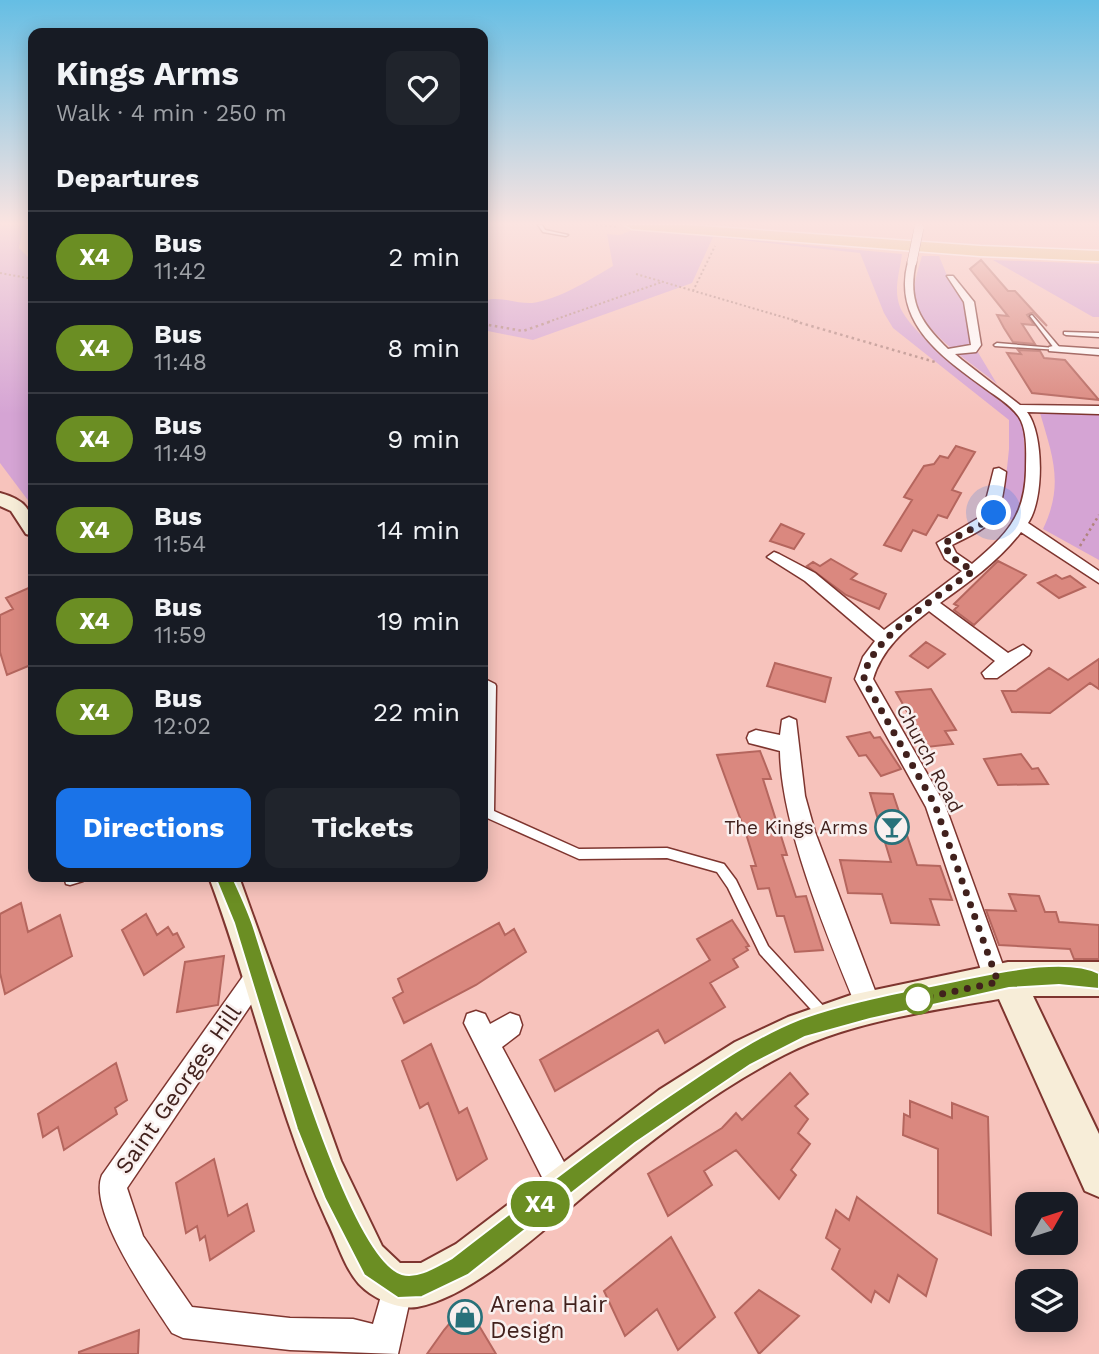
<!DOCTYPE html>
<html lang="en">
<head>
<meta charset="utf-8">
<style>
	body { margin:0; font-family:"Work Sans",sans-serif; background:#20242c; color:#f1f3f6; height:100vh; display:flex; flex-direction:column; font-size:26px; white-space:nowrap }
	* { box-sizing:border-box; margin:0 }
	p { font-size:23px; color:#9ea1a6 }
	.icon { flex:none; width:38px; height:38px; fill:none; stroke:currentColor; stroke-width:2; stroke-linecap:round; stroke-linejoin:round }
	.map { position:relative; flex:1; overflow:hidden }
	.sheet { position:absolute; left:28px; top:28px; width:460px; height:854px; display:flex; flex-direction:column; background:#171b24; border-radius:14px; box-shadow:0 4px 18px #0003 }
	.sheet>* { flex:none }
	.badge { padding:0 14px; border-radius:23px; font-size:24px; line-height:46px }
	.needle { width:46px; rotate:51deg }
	.buttons { position:absolute; left:1015px; top:1192px; display:grid; gap:14px }
	.buttons a { display:grid; place-items:center; width:63px; height:63px; border-radius:14px; background:#171b24; box-shadow:0 4px 18px #0003; font-size:35px }
	.you { position:absolute; width:35px; height:35px; margin:-18px; border:5px solid #fff; border-radius:50%; background:#1a73e8; box-shadow:0 0 0 10px #1a73e833 }
	.map>.badge { position:absolute; translate:-50% -50%; box-shadow:0 0 0 4px #fff }
	h2 { padding:0 28px; font-size:26px; line-height:63px }
	.round { display:grid; place-items:center; flex:none; width:74px; height:74px; border-radius:14px; background:#20242c }
	.head { display:flex; align-items:center; justify-content:space-between; height:119px; padding:0 28px }
	h1 { font-size:33px; font-weight:700; line-height:52px }
	.cta { display:flex; gap:14px; margin-top:auto; padding:14px 28px }
	.cta a { flex:1; height:80px; border-radius:14px; background:#1a73e8; color:#fff; font-size:28px; font-weight:700; line-height:80px; text-align:center }
	.cta a+a { background:#20242c; color:#f1f3f6 }
	ul { padding:0; list-style:none }
	li { display:flex; align-items:center; gap:21px; height:91px; padding:0 28px; border-top:2px solid #363941 }
	li div { flex:1 }
	li b { display:block; font-size:26px }
	li em { font-style:normal }
	li .badge { min-width:77px; font-weight:700; text-align:center }
	.map>svg:first-child { display:block }
	.green { fill:#d5a4d4 }
	.building { fill:#da887f; stroke:#b5665e; stroke-width:2 }
	.lines { fill:none; stroke-linecap:round; stroke-linejoin:round }
	.lane-casing { stroke:#7e352f; stroke-width:3 }
	.street-casing { stroke:#7e352f; stroke-width:3 }
	.secondary-casing { stroke:#7e352f; stroke-width:4 }
	.highway-casing { stroke:#fff; stroke-width:3 }
	.path-far1 { stroke:#b0847e; stroke-width:2; stroke-dasharray:2 2.5; stroke-linecap:butt }
	.path { stroke:#b0847e; stroke-width:2.5; stroke-dasharray:2.5 3.5; stroke-linecap:butt }
	.lane { fill:#fff; fill-rule:evenodd }
	.street { fill:#fff; fill-rule:evenodd }
	.secondary { fill:#f7edd8; fill-rule:evenodd }
	.highway { fill:#e4c47c; fill-rule:evenodd }
	.street-bridge-casing { stroke:#7e352f; stroke-width:10; stroke-linecap:butt }
	.street-bridge { stroke:#fff; stroke-width:9 }
	.line { fill:#6b8e23; stroke:#fff; stroke-width:2 }
	.walk { stroke:#41211d; stroke-width:7; stroke-dasharray:0 12.6 }
	.stop-dot { fill:#fff; stroke:#6b8e23; stroke-width:3.5 }
	.labels { text-anchor:middle; stroke-width:5; stroke-linejoin:round; paint-order:stroke }
	.street-label { font-size:19px; fill:#41211d; stroke:#f9f0ef }
	.poi-label { font-size:19px; fill:#41211d; stroke:#f9f0ef; text-anchor:end }
	.near-street-label { font-size:23px; fill:#41211d; stroke:#f9f0ef }
	.near-poi-label { font-size:23px; fill:#41211d; stroke:#f9f0ef; text-anchor:start }
</style>
</head>
<body>
<div class="map">
<svg width="1099" height="1354" viewBox="0 0 1099 1354">
	<rect width="100%" height="100%" fill="#f7c3bc"/>
	<!-- green -->
	<path class="green" d="M0 225H31L23 228 19 248 33 262V507L0 463Z
		M635 229 902 254C900 271 893 289 900 307 913 338 988 390 1016 413L1023 422 1027 492 1017 522 1002 516 1009 449V420L893 328 884 313 860 253 713 237 692 283 533 340 483 330V301C499 295 516 304 532 303 558 300 591 279 613 266L607 234 620 235Z
		M922 256H939L948 278 967 302 973 344 997 384C971 362 928 337 916 304 911 289 918 270 922 256Z
		M993 260 1099 264V317H1093Z
		M1040 413 1099 414V560L1043 529C1064 485 1053 457 1040 413Z"/>
	<!-- building -->
	<path class="building" d="M981 260 1008 291H1015L1047 326 1033 312 1027 315 1034 325 1022 324 1035 344 1013 342 1004 328 997 315 1008 316 970 269Z
		M1018 350 1040 351 1044 358 1065 360 1099 400 1032 393 1007 353 1021 354Z
		M956 446 975 452 952 490 961 493 947 518 938 515 926 535 913 530 901 551 884 545 912 500 904 497 924 466 934 464 940 456 948 458Z
		M781 524 804 534 794 549 770 541Z
		M831 559 857 574 851 579 886 594 879 609 846 595 807 566 813 562 820 566Z
		M998 561 1026 575 974 625 954 610 958 606 954 604Z
		M1056 575 1062 579 1070 576 1085 587 1059 598 1038 583Z
		M33 586V664L7 675 0 652V615L13 609 6 598Z
		M926 642 945 654 928 668 910 656Z
		M1099 659V689L1090 683 1050 713 1012 712 1002 691H1016L1049 668 1068 680Z
		M775 663 831 678 825 702 767 686Z
		M931 689 956 730 945 731 953 744 927 747 896 692Z
		M870 732 874 738 880 737 901 769 881 776 866 755 859 756 847 737Z
		M760 751 771 779H763L787 855H782L796 897 806 896 823 950 795 952 784 916H777L769 888 758 889 751 866H756L747 837 717 755Z
		M1021 754 1032 769 1038 768 1048 784 998 785 984 759Z
		M870 793 893 794 917 865 940 866 952 900 930 899 939 925 891 923 882 894 848 893 840 860 891 862Z
		M1009 894 1039 896 1045 912H1056L1059 922 1099 925V959H1074L1070 949 999 945 986 910 1016 911Z
		M21 903 28 932 60 915 72 956 5 994 0 973V914Z
		M146 914 157 935 168 927 173 935 177 933 184 947 144 975 122 930Z
		M732 920 749 946 746 947 748 950 733 959 738 967 710 983 725 1007 665 1043 658 1030 555 1091 540 1060 710 960 697 939Z
		M499 923 505 935 514 929 526 952 476 985 404 1023 393 998 403 992 398 979Z
		M224 956 218 1005 177 1012 185 962Z
		M431 1044 459 1113 467 1108 487 1159 457 1180 428 1103 420 1108 402 1061Z
		M116 1063 127 1100 115 1108 117 1114 64 1150 58 1127 43 1137 38 1114Z
		M790 1073 808 1094 795 1106 808 1119 798 1133 810 1144 791 1170 796 1175 779 1199 736 1150 704 1171 712 1185 668 1216 648 1174 722 1128 736 1113 742 1120Z
		M910 1101 952 1118V1103L988 1117 991 1235 938 1213V1149L903 1135 904 1114 910 1117Z
		M214 1159 228 1216 247 1204 254 1231 210 1260 205 1236 200 1240 197 1226 186 1233 176 1183Z
		M857 1197 937 1259 926 1296 898 1275 889 1302 875 1291 871 1302 832 1269 840 1249 826 1238 836 1210 849 1220Z
		M671 1237 715 1317 678 1350 657 1309 625 1336 604 1291Z
		M759 1290 799 1316 759 1354 735 1313Z
		M466 1304 496 1354H427L444 1330Z
		M139 1330 138 1354H79V1352Z"/>
	<g class="lines">
		<!-- lane casing -->
		<g class="lane-casing">
			<path id="lane" d="M538 225H542L545 230 568 235 566 236 543 232Z
				M1032 315 1060 348V350L995 346 994 345 997 343 1054 348 1030 316Z
				M1064 332 1099 333V337L1066 335 1064 334Z
				M483 678 495 684 496 686 494 811 579 849 667 848 724 864 736 880 768 946 827 1010 829 1014 827 1018 823 1020 819 1018 760 954 728 888 717 872 667 858 579 859 485 817 484 814 488 688 483 685Z
				M66 877H84L83 881 70 885 66 884 65 880Z"/>
		</g>
		<!-- street casing -->
		<g class="street-casing">
			<path id="street" d="M912 259 916 262C907 301 920 322 948 349L971 345 964 302 947 276H953L974 302 981 345 976 352 955 354 962 360 1020 405 1099 406V414L1027 412C1044 434 1044 500 1028 523L1099 571V583L1021 532C999 561 969 582 940 603L1008 653 1023 645 1031 651 1029 655 997 678H985L982 673 995 661 929 611C904 630 882 649 873 679L945 805 1009 982 1005 990 997 994 989 990 985 982 926 807 855 679 863 657 875 641 805 581 767 557 774 552 779 554 815 573 884 630 962 571 945 559 937 543 982 516 994 469 999 468 1006 472C1000 522 996 523 952 545L956 553 972 564C1006 535 1025 517 1026 470 1026 454 1028 431 1019 417 1011 405 997 397 986 389 942 357 892 323 908 262Z
				M1053 346 1099 349V355L1049 351V347Z
				M789 717 796 720 805 796 815 832 882 1009 879 1018 870 1021 861 1018C831 945 781 829 780 751L749 743 747 738 749 733 756 730 780 735 782 720Z
				M259 961 267 965 271 973 267 981 127 1188 143 1236 192 1307 290 1318 353 1319 373 1324 387 1275 398 1271 409 1275 413 1286 398 1354 290 1350 183 1338 172 1333C151 1301 87 1211 102 1175L251 965Z
				M476 1011 485 1014 490 1024 510 1013 519 1016 522 1025 519 1034 502 1047 572 1177 576 1187 572 1197 562 1201 552 1197 464 1023 467 1014Z"/>
		</g>
		<!-- secondary casing -->
		<g class="secondary-casing">
			<path id="secondary" d="M0 493C26 500 33 510 33 536L26 534 11 511 0 506Z
				M209 877H239L341 1161 382 1246 400 1263H421L456 1244 659 1090 735 1042 788 1017 851 995 1008 962H1099V996H1033L1099 1134V1197L1085 1191 999 999C928 1011 848 1022 784 1055 716 1090 655 1137 596 1186 550 1223 476 1296 417 1307 398 1310 372 1298 359 1284 344 1267 337 1241 327 1221 276 1110 252 991 209 877Z"/>
		</g>
		<!-- highway casing -->
		<g class="highway-casing">
			<path id="highway" d="M625 225H686L980 246 1099 251V261L980 256 632 229Z"/>
		</g>
		<!-- path-far1 -->
		<path class="path-far1" d="M596 225 618 227
			M0 273 33 279
			M636 274 800 322
			M693 291 715 246
			M548 322 662 282"/>
		<!-- path -->
		<path class="path" d="M794 321 935 362
			M483 324 523 331 552 321
			M1080 546 1099 515"/>
		<!-- lane -->
		<use href="#lane" class="lane"/>
		<!-- street -->
		<use href="#street" class="street"/>
		<!-- secondary -->
		<use href="#secondary" class="secondary"/>
		<!-- highway -->
		<use href="#highway" class="highway"/>
		<!-- street-bridge casing -->
		<g class="street-bridge-casing">
			<path id="street-bridge" d="M912 262 919 228"/>
		</g>
		<!-- street-bridge -->
		<use href="#street-bridge" class="street-bridge"/>
	</g>
	<!-- sky -->
	<linearGradient id="sky" x2="0" y2="1"><stop stop-color="#65bee4"/><stop offset="0.54" stop-color="#fbe4e1"/><stop offset="1" stop-color="#fbe4e1" stop-opacity="0"/></linearGradient>
	<rect width="1099" height="414" fill="url(#sky)"/>
	<!-- line -->
	<path class="line" d="M224 869 230 871C238 889 247 907 253 925 273 984 348 1258 402 1274 418 1279 438 1265 452 1258 527 1200 602 1141 681 1088 719 1062 757 1036 800 1019 852 1000 910 991 964 979 1004 971 1067 957 1099 973V989L1059 985 1009 988 870 1019 805 1037 750 1065 635 1143 468 1275 422 1297 398 1298 364 1275 325 1199 297 1129 234 923 215 877Z"/>
	<g class="lines">
		<!-- walk -->
		<path class="walk" d="M918 999 998 982 935 805 864 680C864 642 944 592 973 571L950 556 944 543 988 521 994 513"/>
	</g>
	<!-- icons -->
	<defs>
		<g id="bar-ring" transform="scale(1.75)"><circle r="9.5" fill="#f9f0ef" stroke="#28717a" stroke-width="1.5"/><path d="M-6-5H6L.8 .8V4.5H3.5V6h-7V4.5H-.8V.8Z" fill="#28717a"/></g>
		<g id="shop-ring" transform="scale(1.75)"><circle r="9.5" fill="#f9f0ef" stroke="#28717a" stroke-width="1.5"/><path d="M-5-2.5h2.3a2.7 3.5 0 0 1 5.4 0H5L5.5 6h-11ZM-1.5-2.5h3a1.5 2.3 0 0 0-3 0Z" fill="#28717a"/></g>
	</defs>
	<g fill-rule="evenodd">
		<use href="#bar-ring" x="892" y="827"/>
		<use href="#shop-ring" x="465" y="1317"/>
	</g>
	<!-- markers -->
	<circle class="stop-dot" cx="918" cy="999" r="14"/>
	<g class="labels">
		<!-- street labels -->
		<g class="street-label">
			<text transform="translate(930 758) rotate(62)" y="7">Church Road</text>
		</g>
		<!-- poi labels -->
		<g class="poi-label">
			<text x="868" y="834">The Kings Arms</text>
		</g>
		<!-- near-street labels -->
		<g class="near-street-label">
			<text transform="translate(178 1089) rotate(-55)" y="8">Saint Georges Hill</text>
		</g>
		<!-- near-poi labels -->
		<g class="near-poi-label">
			<text x="490" y="1312">Arena Hair<tspan x="490" dy="26">Design</tspan></text>
		</g>
	</g>
</svg>
<div class="buttons">
<a><svg class="needle" viewBox="-14 -14 28 28"><path d="M0-13l5 13h-10z" fill="#e53935"/><path d="M0 13l5-13h-10z" fill="#9ea1a6"/></svg></a>
<a><svg class="icon" aria-label="layers" viewBox="0 0 24 24"><path d="M12 4l9 5-9 5-9-5zM3 14l9 5 9-5"/></svg></a>
</div>
<div class="you" style="left:994px;top:513px"></div>
<b class="badge" style="left:540px;top:1204px;background:#6b8e23;color:#fff">X4</b>
<section class="sheet">
<div class="head"><div><h1>Kings Arms</h1><p>Walk · 4 min · 250 m</p></div><a class="round"><svg class="icon" aria-label="heart" viewBox="0 0 24 24"><path d="M12 20l-8-8c-3-5 5-10 8-4 3-6 11-1 8 4z"/></svg></a></div>
<h2>Departures</h2>
<ul>
<li><span class="badge" style="background:#6b8e23;color:#fff">X4</span><div><b>Bus</b><p>11:42</p></div><em>2 min</em></li>
<li><span class="badge" style="background:#6b8e23;color:#fff">X4</span><div><b>Bus</b><p>11:48</p></div><em>8 min</em></li>
<li><span class="badge" style="background:#6b8e23;color:#fff">X4</span><div><b>Bus</b><p>11:49</p></div><em>9 min</em></li>
<li><span class="badge" style="background:#6b8e23;color:#fff">X4</span><div><b>Bus</b><p>11:54</p></div><em>14 min</em></li>
<li><span class="badge" style="background:#6b8e23;color:#fff">X4</span><div><b>Bus</b><p>11:59</p></div><em>19 min</em></li>
<li><span class="badge" style="background:#6b8e23;color:#fff">X4</span><div><b>Bus</b><p>12:02</p></div><em>22 min</em></li>
</ul>
<div class="cta"><a>Directions</a><a>Tickets</a></div>
</section>
</div>
</body>
</html>
